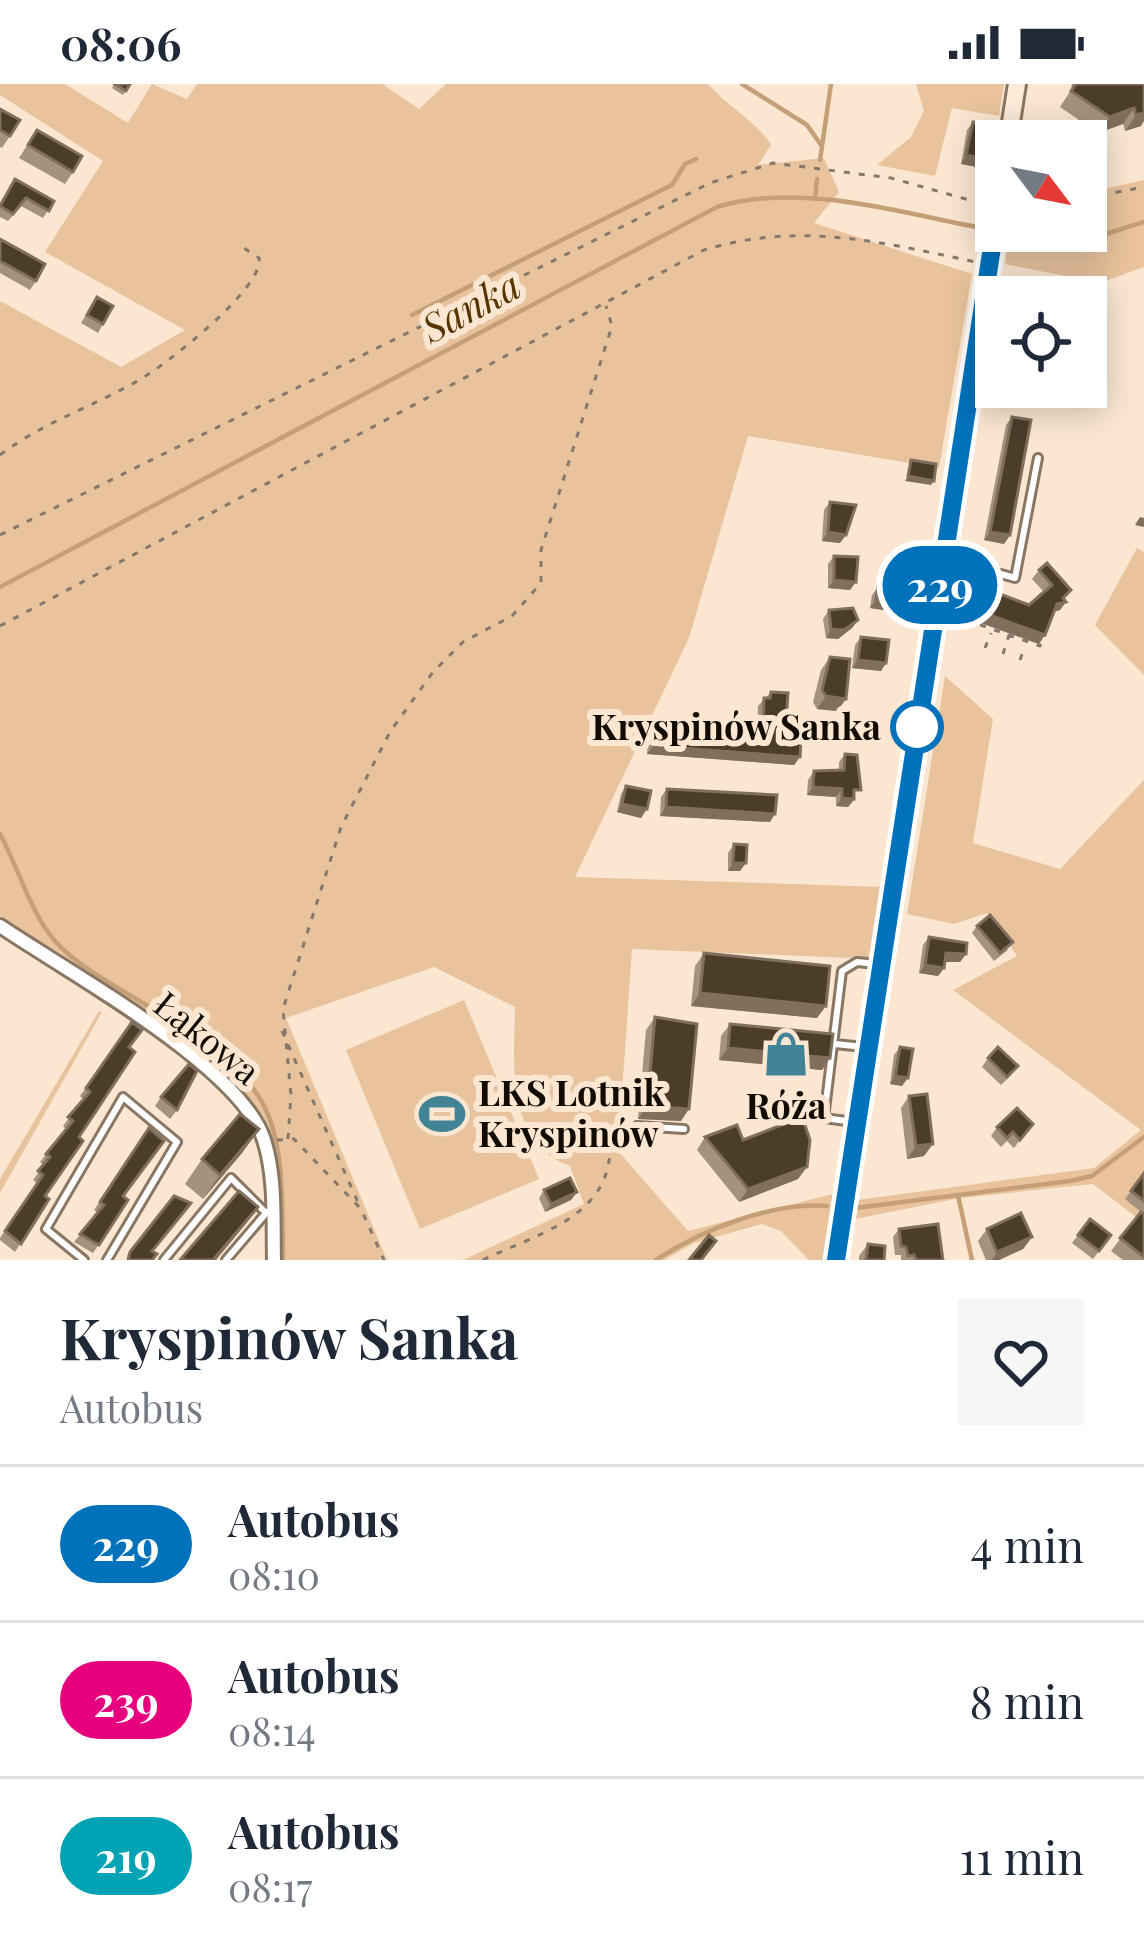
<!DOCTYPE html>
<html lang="pl">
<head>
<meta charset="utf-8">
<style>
	body { margin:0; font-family:"Playfair Display",serif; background:#f6f6f7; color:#1f2937; height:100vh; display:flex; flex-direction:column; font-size:45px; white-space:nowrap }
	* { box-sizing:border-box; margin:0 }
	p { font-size:39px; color:#747a83 }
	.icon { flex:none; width:66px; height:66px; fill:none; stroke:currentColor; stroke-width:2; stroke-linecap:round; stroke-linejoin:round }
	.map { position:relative; height:1176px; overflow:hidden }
	.panel { display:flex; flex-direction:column; background:#fff; flex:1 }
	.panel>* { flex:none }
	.badge { padding:0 24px; border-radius:39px; font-size:42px; line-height:78px }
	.needle { width:78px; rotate:122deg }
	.buttons { position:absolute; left:975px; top:36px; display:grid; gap:24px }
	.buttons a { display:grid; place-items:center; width:132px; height:132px; border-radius:0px; background:#fff; box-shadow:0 6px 30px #0003; font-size:60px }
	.map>.badge { position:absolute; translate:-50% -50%; box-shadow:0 0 0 6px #fff }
	.round { display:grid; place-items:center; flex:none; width:126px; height:126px; border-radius:0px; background:#f6f6f7 }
	.overview { display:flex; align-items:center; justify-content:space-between; height:204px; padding:0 60px }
	h1 { font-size:57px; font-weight:700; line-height:90px }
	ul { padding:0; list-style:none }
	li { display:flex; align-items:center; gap:36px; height:156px; padding:0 60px; border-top:3px solid #e0e1e3 }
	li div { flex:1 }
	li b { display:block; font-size:45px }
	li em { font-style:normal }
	li .badge { min-width:132px; font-weight:700; text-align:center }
	.status { display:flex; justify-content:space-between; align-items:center; height:84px; padding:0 60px; background:#fff; direction:ltr }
	.status svg { height:33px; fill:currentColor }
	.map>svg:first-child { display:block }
	.green { fill:#e8c39d }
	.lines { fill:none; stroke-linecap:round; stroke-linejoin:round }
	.stream { stroke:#c59f77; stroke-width:4.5 }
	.lane-casing { stroke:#897663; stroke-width:12 }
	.street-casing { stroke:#897663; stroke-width:18 }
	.secondary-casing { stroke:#897663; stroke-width:22 }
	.path { stroke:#86786a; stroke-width:3; stroke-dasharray:6 9; stroke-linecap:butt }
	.lane { stroke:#fff; stroke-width:6 }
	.street { stroke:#fff; stroke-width:12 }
	.secondary { stroke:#fdecda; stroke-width:16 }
	.wall { fill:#a4927e }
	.shaded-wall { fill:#806f5c }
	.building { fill:#4c3c2a; stroke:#806f5c; stroke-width:3 }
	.line-casing { stroke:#fff; stroke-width:27 }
	.line { stroke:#0072bc; stroke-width:18 }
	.stop-dot { fill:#fff; stroke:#0072bc; stroke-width:6 }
	.labels { text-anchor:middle; stroke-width:12; stroke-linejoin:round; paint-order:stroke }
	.stop-label { font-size:36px; font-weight:bold; fill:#130c05; stroke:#fbe7d1; text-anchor:end }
	.street-label { font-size:36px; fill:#130c05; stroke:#fbe7d1 }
	.poi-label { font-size:36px; font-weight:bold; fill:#130c05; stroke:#fbe7d1; text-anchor:start }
	.water-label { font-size:39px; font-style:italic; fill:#583400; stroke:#fbe7d1 }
</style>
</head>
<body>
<div class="status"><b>08:06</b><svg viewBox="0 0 49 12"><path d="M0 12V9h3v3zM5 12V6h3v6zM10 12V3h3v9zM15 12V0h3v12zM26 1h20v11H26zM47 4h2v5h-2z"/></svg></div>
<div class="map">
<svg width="1144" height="1176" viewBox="0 0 1144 1176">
	<rect width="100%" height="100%" fill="#fbe7d1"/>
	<!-- green -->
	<path class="green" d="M0 0H65L128 39 152 0 187 15 197 0H382L419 25 446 0H708C727 22 758 39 771 61L758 81 824 74 839 108 814 139 972 190 939 384 748 352 689 554 575 793 885 803 874 875 632 865 618 1067 688 1147 833 1110 823 1176H809L781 1147 762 1140 694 1159 664 1176H463L584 1120 570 1082C505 1059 514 978 515 923L434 883 286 934 387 1176H278C277 1136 282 1086 269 1048 241 973 68 881 0 832V217L121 283 185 246 45 168 103 77 0 11Z
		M916 0H1004L999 32 952 24 935 92 877 81 911 53 924 27Z
		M1144 96V183L1100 199 1005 180 1010 147H1086V109Z
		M1137 464 1144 468V591L1095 541Z
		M945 592 993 635 973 759 1060 785 1144 696V1139L1093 1100 960 1114 855 1135 858 1116 1094 1084 1141 1046 953 906 1017 872 987 829 954 840 907 830Z
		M464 916 539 1095 420 1145 346 966Z
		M99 927 102 928 0 1109V1095Z"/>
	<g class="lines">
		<!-- stream -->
		<path class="stream" d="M742 0 807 41 821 61
			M820 76 831 0
			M815 115 817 95
			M999 147 1087 156 1144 138
			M412 231 672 101 685 80 696 75
			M0 503 717 123C803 97 902 130 988 145
			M0 750C18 783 31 830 55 857 76 881 112 900 138 916 275 1002 283 1015 283 1176
			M958 1111 972 1176
			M855 1124 1070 1097 1092 1092 1144 1053
			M656 1176C702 1146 770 1118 827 1122"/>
		<!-- lane casing -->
		<g class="lane-casing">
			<path id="lane" d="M947 475 1015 494 1038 374
				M835 960 864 963
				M854 1038 824 1034 842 887 857 878 876 880
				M637 1042 684 1045
				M84 1176 46 1145 123 1013 177 1058 107 1176
				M164 1176 231 1094 266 1129
				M226 1176 267 1128"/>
		</g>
		<!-- street casing -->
		<g class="street-casing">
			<path id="street" d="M0 842C66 887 241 982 264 1056 276 1093 273 1137 274 1176"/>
		</g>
		<!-- secondary casing -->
		<g class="secondary-casing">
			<path id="secondary" d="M1008 57 1017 0
				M836 1176 996 137"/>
		</g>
		<!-- path -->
		<path class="path" d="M1086 114 1144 103
			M0 371C43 338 93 323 139 296 166 281 265 203 259 174L238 160
			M0 451 710 99 773 79 891 94 987 121
			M987 515 1049 537 1040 562 978 540Z
			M0 542 704 166C800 137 880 158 976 178
			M985 564 991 549
			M1003 570 1009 551
			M1020 576 1025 562
			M282 947 361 1125
			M288 1055 291 1011 283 925 341 743 390 648 433 588 463 558 512 532 541 499V466L612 242 606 222
			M277 1056 294 1055 361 1125 384 1176
			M483 1176C536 1150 609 1134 610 1065L631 1051"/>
		<!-- lane -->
		<use href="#lane" class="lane"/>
		<!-- street -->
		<use href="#street" class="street"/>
		<!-- secondary -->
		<use href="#secondary" class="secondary"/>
	</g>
	<!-- wall -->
	<path class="wall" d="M114 0H130L123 11 112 4Z
		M1072 0H1144L1141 42 1125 47 1123 40 1098 49 1060 23 1071 6Z
		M0 25 10 52 2 64 0 63Z
		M973 38 982 74 977 83 961 80 967 46Z
		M37 46 73 88 65 100 19 74Z
		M15 95 54 117 43 134 21 122 8 137 0 133V119Z
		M0 155 36 197 30 206 0 189Z
		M97 213 103 240 98 249 81 239Z
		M1012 333 1010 451 1004 460 984 456 1006 341Z
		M830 418 840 459 822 457 824 426Z
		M834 472 850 506 828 504V480Z
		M1039 486 1065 516 1060 526 1054 528 1039 560 981 539 988 517 995 508 1029 521 1044 508 1032 495Z
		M878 503 897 518 891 527 870 524 872 511Z
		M829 526 858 536 852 544 838 555 826 554 823 535Z
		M861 553 886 579 881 587 852 584 855 561Z
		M830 573 846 615 837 627 817 625 813 618 821 586Z
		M771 608 785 654 800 673 794 681 647 670 648 655 654 646 757 652 758 622Z
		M845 670 855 715 848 723 836 722V713L807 711 808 696 814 687 839 686V678Z
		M626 702 641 734 617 728 621 710Z
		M667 705 770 738 660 732 661 713Z
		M734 760 740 787H728V769Z
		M977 842 1008 866 994 877 972 849Z
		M929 853 966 870 960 878H945L944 884 938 892 919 889 923 861Z
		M704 869 817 934 691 922 695 882Z
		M655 933 681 1037 638 1035 646 946Z
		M132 938 129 963 45 1112 49 1115 15 1168 0 1156V1154L37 1099 33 1096 44 1081 40 1078 66 1045 63 1042 83 1015 80 1012Z
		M730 940 830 974 822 986 719 976 721 952Z
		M900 963 902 1002 890 1000 894 971Z
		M988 974 1012 990 1001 1001 982 983Z
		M909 1012 924 1072 907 1075 901 1024Z
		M161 1013 177 1026 170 1035 155 1022Z
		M1032 1040 1014 1064 1007 1057 1001 1063 991 1052 997 1043Z
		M149 1044 123 1113 128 1116 93 1169 74 1158 98 1129 94 1126Z
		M259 1045 242 1069 203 1115 185 1100 202 1075Z
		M705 1053 743 1056 798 1095 739 1118 697 1066Z
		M1144 1089V1176H1123L1111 1167 1141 1128 1125 1115Z
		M544 1106 577 1108 571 1116 545 1128 539 1114Z
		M1090 1135 1111 1151 1093 1175 1072 1159Z
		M899 1145 943 1176H901V1171H895L893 1153Z
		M987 1145 1032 1153 1023 1165 999 1176H986L978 1157Z
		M868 1160 884 1176H859V1172Z"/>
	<!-- shaded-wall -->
	<path class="shaded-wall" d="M1134 24 1123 40 1098 49 1110 33Z
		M1144 29V37L1141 42 1125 47 1136 31Z
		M966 71 982 74 977 83 961 80Z
		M1028 303 1040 306 1031 318 1019 316Z
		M908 392 934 397 931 401 905 397Z
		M1140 433 1144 434V443L1135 441Z
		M828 448 846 451 840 459 822 457Z
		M990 448 1010 451 1004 460 984 456Z
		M834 496 856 498 850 506 828 504Z
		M1071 506 1061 519 1066 518 1060 526 1050 529Z
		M876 516 897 518 891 527 870 524Z
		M987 530 1045 551 1039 560 981 539Z
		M858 536 852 544 838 555 826 554 831 545Z
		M858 576 886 579 881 587 852 584Z
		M826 612 846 615 837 627 817 625Z
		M653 662 800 673 794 681 647 670Z
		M813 703 842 705 836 713 807 711Z
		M842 714 854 715 848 723 836 722Z
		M622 720 647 725 641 734 617 728Z
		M666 723 775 730 770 738 660 732Z
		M733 779H746L740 787H728Z
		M946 869 966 870 960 878H940Z
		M925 881 944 884 938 892 919 889Z
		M700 909 826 922 817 934 691 922Z
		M728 964 830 974 822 986 719 976Z
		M895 992 908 994 902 1002 890 1000Z
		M647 1022 689 1025 681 1037 638 1035Z
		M259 1045 242 1069 203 1115 220 1091Z
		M933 1060 924 1072 907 1075 916 1062Z
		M807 1083 798 1095 739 1118 748 1105Z
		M577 1108 571 1116 545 1128 551 1120Z
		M258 1123 244 1142 216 1176H213Z
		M1032 1153 1023 1165 999 1176H992L997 1168Z"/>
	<!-- building -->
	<path class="building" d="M115 0H130L126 7Z
		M1076 0H1144V29L1136 31 1134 24 1110 33 1071 7Z
		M0 25 20 36 10 52 0 46Z
		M973 38 989 41 982 74 966 71Z
		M37 46 82 72 73 88 28 61Z
		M15 95 54 117 49 127 26 114 13 130 0 122Z
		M0 155 45 180 36 197 0 177Z
		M97 213 113 222 103 240 87 231Z
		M1012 333 1031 336 1010 451 990 448Z
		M911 376 936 380 934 397 908 392Z
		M830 418 856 421 846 451 828 448Z
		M834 472 858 473 856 498 834 496Z
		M1047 479 1071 506 1063 514 1066 518 1057 520 1045 551 987 530 995 508 1029 521 1052 501 1039 486Z
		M878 503 899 505 897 518 876 516Z
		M853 524 858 536 844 546 831 545 829 526Z
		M861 553 889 556 886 579 858 576Z
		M830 573 850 575 846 615 826 612 822 606Z
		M771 608 788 609 785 654 801 655 800 673 653 662 654 646 763 653 764 614H770Z
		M845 670 857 671 861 706H854V715L842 714V705L813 703 814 687 844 686Z
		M626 702 651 707 647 725 622 720Z
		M667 705 777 711 775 730 666 723Z
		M734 760 747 761 746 779H733Z
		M990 831 1013 858 1000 869 977 842Z
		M929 853 967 859 966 870 946 869 944 884 925 881Z
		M704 869 830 882 826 922 700 909Z
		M655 933 697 940 689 1025 647 1022Z
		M132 938 142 946 129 963 135 968 79 1053 83 1057 45 1112 49 1115 21 1160 5 1147 43 1091 38 1087 50 1073 46 1070 73 1037 68 1033 90 1008 86 1004Z
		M730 940 833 950 830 974 728 964Z
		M900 963 913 965 908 994 895 992Z
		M998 963 1018 982 1007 993 988 974Z
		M189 980 197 987 177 1026 161 1013Z
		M927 1010 933 1060 916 1062 909 1012Z
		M1017 1024 1033 1040 1020 1056 1013 1048 1007 1054 997 1043Z
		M240 1030 259 1045 220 1091 202 1075Z
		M802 1033 810 1056 807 1083 748 1105 705 1053 737 1041 743 1056Z
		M149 1044 164 1057 123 1112 128 1116 99 1161 80 1150 104 1121 100 1118Z
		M1144 1089V1117L1131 1107Z
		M570 1094 577 1108 551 1120 544 1106Z
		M239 1107 258 1123 213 1176H180Z
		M174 1112 191 1119 152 1167 157 1170 152 1176H128L130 1168Z
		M1141 1128 1144 1130V1173L1120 1154Z
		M1021 1129 1032 1153 997 1168 987 1145Z
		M1090 1135 1111 1151 1099 1167 1078 1151Z
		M938 1140 943 1176H916L914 1171 908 1172 906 1163 901 1162 899 1145Z
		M709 1151 716 1157 701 1176H689Z
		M868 1160 885 1162 884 1176H866Z"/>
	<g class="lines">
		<!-- line casing -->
		<g class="line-casing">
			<path id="line" d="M836 1176 996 137"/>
		</g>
		<!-- line -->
		<use href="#line" class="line"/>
	</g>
	<!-- icons -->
	<defs>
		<g id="shop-bare" transform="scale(3.6)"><path d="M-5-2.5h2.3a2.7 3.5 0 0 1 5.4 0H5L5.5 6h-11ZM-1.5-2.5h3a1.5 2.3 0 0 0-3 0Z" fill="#428395" stroke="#fbe7d1" stroke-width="2.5" paint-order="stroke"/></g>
		<g id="stadium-bare" transform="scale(3.6)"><path d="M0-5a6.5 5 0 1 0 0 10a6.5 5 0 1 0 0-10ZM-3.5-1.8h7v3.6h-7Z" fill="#428395" stroke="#fbe7d1" stroke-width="2.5" paint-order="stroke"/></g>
	</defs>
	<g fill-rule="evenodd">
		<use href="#shop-bare" x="786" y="970"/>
		<use href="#stadium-bare" x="442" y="1030"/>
	</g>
	<!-- markers -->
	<circle class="stop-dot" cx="917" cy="643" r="24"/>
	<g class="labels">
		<!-- stop labels -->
		<g class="stop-label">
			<text x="881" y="656">Kryspinów Sanka</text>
		</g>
		<!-- street labels -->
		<g class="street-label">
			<text transform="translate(207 954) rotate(39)" y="13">Łąkowa</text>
		</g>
		<!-- poi labels -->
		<g class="poi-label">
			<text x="478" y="1022">LKS Lotnik<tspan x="478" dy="41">Kryspinów</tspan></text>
			<text x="786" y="1035" text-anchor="middle">Róża</text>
		</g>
		<!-- water labels -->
		<g class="water-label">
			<text transform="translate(471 223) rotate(-28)" y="14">Sanka</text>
		</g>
	</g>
</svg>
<div class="buttons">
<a><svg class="needle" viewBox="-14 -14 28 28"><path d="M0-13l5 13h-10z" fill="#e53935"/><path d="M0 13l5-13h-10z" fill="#747a83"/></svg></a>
<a><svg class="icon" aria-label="locate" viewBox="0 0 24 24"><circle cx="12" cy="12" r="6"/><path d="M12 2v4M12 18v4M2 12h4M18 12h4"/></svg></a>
</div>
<b class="badge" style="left:940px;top:501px;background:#0072bc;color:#fff">229</b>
</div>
<section class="panel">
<div class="overview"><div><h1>Kryspinów Sanka</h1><p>Autobus</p></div><a class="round"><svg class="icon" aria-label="heart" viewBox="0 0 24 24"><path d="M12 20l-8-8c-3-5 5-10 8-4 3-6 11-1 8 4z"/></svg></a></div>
<ul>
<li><span class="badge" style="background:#0072bc;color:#fff">229</span><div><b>Autobus</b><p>08:10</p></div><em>4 min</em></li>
<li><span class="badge" style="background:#e6007e;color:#fff">239</span><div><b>Autobus</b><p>08:14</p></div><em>8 min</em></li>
<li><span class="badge" style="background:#00a3b4;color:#fff">219</span><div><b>Autobus</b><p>08:17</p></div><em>11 min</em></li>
</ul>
</section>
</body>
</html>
